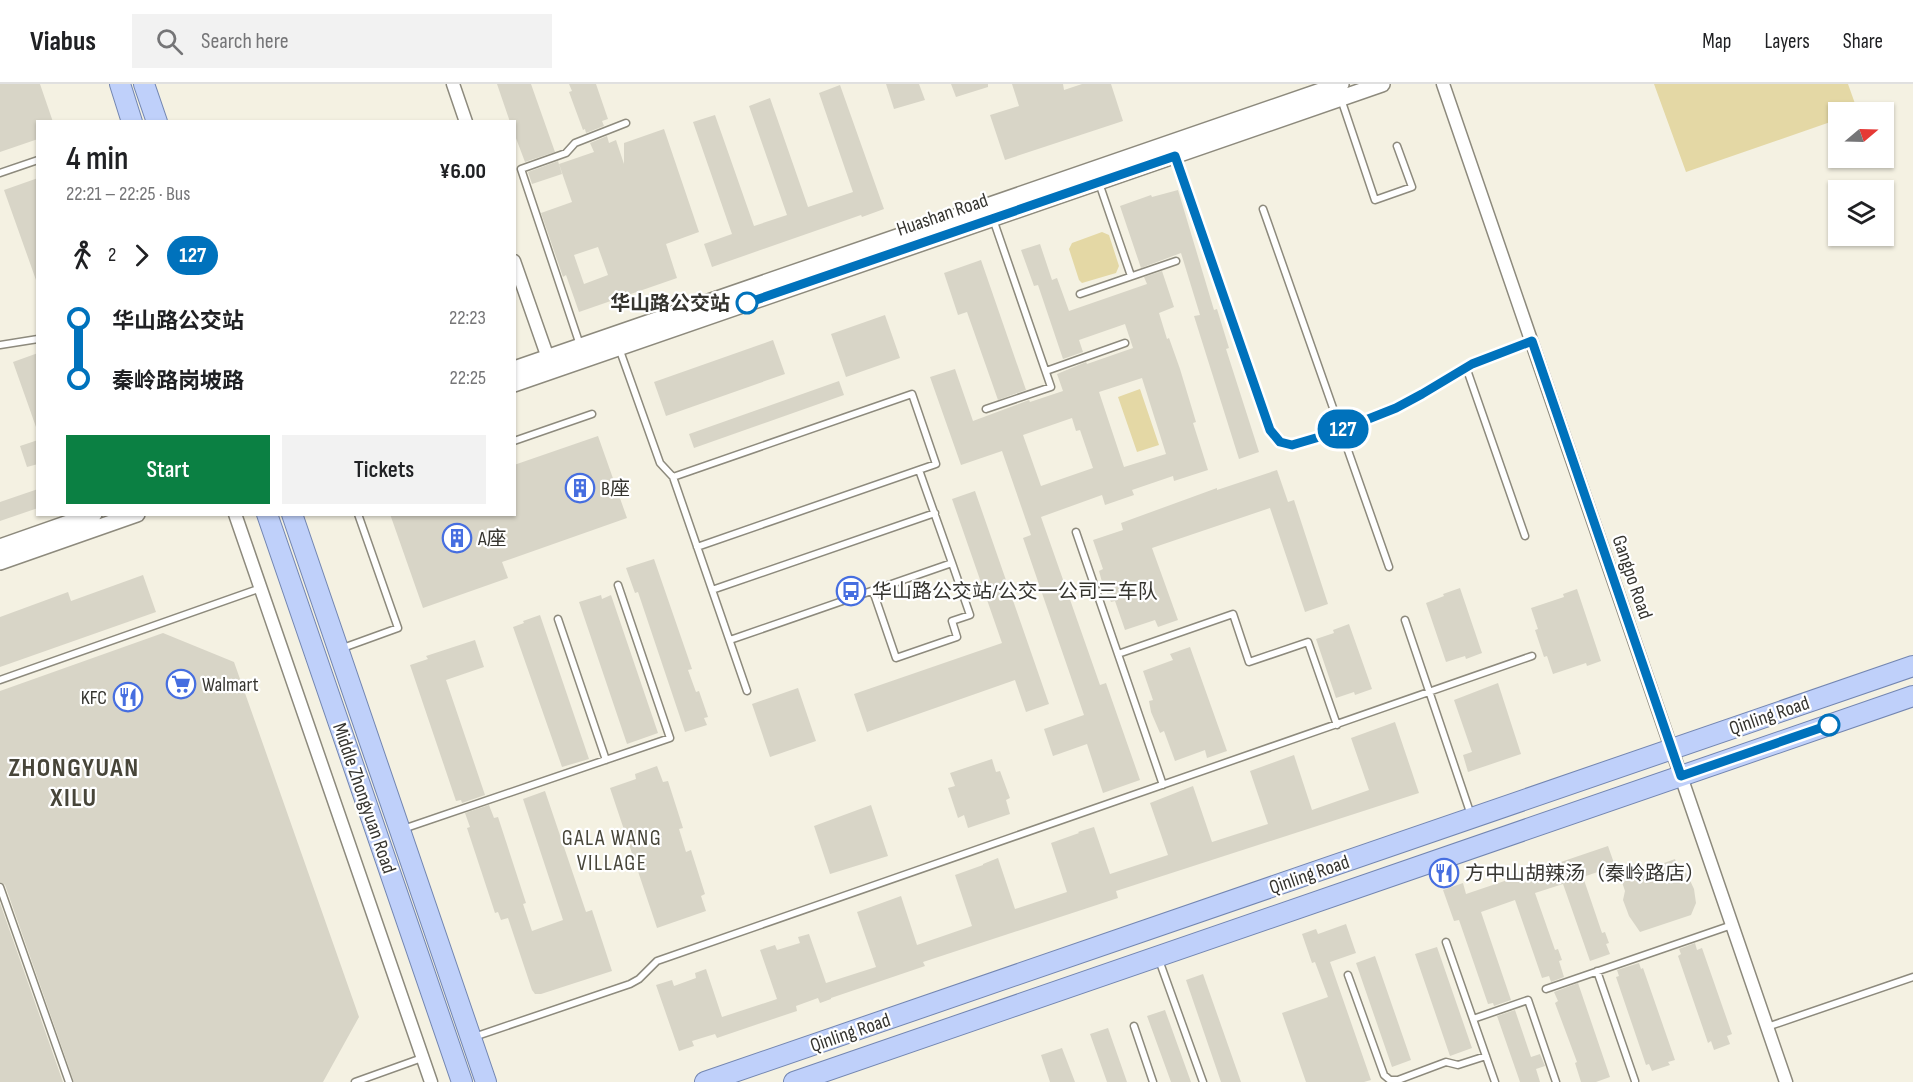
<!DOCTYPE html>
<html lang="en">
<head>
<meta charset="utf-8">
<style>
	body { margin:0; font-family:"Sofia Sans Condensed","Noto Sans SC",sans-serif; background:#f2f2f2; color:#202124; height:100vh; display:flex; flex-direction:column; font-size:22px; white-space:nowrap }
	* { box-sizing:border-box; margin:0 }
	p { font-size:20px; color:#757577 }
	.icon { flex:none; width:33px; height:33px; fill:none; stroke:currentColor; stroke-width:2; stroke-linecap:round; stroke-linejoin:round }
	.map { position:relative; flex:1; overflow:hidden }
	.side { position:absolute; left:36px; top:36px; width:480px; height:396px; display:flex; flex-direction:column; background:#fff; border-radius:0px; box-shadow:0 2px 4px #0004 }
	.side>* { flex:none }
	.badge { padding:0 12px; border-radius:20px; font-size:21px; line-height:39px }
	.needle { width:39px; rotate:71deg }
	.tools { position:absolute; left:1828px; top:18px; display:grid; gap:12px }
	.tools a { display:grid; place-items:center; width:66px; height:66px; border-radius:0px; background:#fff; box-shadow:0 2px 4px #0004; font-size:30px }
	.map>.badge { position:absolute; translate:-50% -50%; box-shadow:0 0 0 3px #fff }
	.legs { display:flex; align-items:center; gap:9px; height:66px; padding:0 30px; font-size:20px }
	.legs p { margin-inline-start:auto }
	.head { display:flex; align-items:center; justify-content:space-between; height:102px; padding:0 30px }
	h1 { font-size:33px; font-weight:600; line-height:45px }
	.cta { display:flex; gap:12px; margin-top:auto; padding:12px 30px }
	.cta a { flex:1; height:69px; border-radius:0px; background:#0b8043; color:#fff; font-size:24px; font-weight:600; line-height:69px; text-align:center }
	.cta a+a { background:#f2f2f2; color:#202124 }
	ul { padding:0 30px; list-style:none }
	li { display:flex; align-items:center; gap:21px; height:60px; font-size:22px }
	li i { display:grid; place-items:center; width:9px; height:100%; margin:0 8px; background:currentColor }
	li i::after { content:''; width:15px; height:15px; margin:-8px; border:4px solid; border-radius:50%; background:#fff }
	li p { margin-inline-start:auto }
	li:first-child i { background:linear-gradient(#0000 50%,currentColor 0) }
	li:last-child i { background:linear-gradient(currentColor 50%,#0000 0) }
	header { display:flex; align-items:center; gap:36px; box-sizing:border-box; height:84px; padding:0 30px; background:#fff; border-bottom:2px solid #e0e0e0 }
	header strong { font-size:28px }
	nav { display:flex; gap:33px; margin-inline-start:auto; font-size:21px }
	.search { width:420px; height:54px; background:#f2f2f2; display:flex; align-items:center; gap:15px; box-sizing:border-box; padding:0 21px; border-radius:0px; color:#757577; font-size:22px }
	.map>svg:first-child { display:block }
	.green { fill:#e4d8a5 }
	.building { fill:#d8d5c7; fill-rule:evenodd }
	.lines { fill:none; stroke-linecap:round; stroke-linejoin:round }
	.service-casing { stroke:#8d8a7d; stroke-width:9 }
	.minor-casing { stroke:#8d8a7d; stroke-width:15 }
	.tertiary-casing { stroke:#8d8a7d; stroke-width:18 }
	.primary-casing { stroke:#7386b1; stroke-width:22 }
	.service { stroke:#fff; stroke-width:6 }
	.minor { stroke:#fff; stroke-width:12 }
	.tertiary { stroke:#fff; stroke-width:15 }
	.primary { stroke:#bfd0fa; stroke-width:20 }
	.line-1-casing { stroke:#fff; stroke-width:14 }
	.line-1 { stroke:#0072bc; stroke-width:9 }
	.stop-1-dot { fill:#fff; stroke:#0072bc; stroke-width:3 }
	.labels { text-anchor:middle; stroke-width:4.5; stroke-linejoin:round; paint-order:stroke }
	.street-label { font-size:20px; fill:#363530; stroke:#fff }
	.stop-label { font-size:20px; font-weight:bold; fill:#363530; stroke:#fff; text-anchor:end }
	.poi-label { font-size:20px; fill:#363530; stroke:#fff; text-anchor:start }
	.quarter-label { font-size:22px; letter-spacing:1.5px; fill:#474539; stroke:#fff }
	.district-label { font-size:26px; font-weight:bold; letter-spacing:1.5px; fill:#474539; stroke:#fff }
</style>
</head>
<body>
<header>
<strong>Viabus</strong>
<div class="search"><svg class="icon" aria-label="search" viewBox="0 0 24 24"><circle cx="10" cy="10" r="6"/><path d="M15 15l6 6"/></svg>Search here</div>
<nav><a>Map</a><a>Layers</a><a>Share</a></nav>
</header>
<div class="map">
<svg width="1913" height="998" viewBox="0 0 1913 998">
	<rect width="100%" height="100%" fill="#f4f1e2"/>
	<!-- green -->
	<path class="green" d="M1654 0H1848L1858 28H1839V35L1686 88Z
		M1102 148 1109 151 1119 182 1116 189 1082 199 1079 196 1069 165 1072 159Z
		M1140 305 1159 361 1137 368 1118 313Z"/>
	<!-- building -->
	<path class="building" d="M0 0H40L53 38H38V55L0 68Z
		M497 0H531L555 68 525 78 514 49V38H510Z
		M569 0H596L608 35 602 37 604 42 586 49 585 45 583 46 569 8 572 7Z
		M886 0H919L925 16 894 25Z
		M951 0H988V3L956 13Z
		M1012 0H1063L1064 6 1082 0H1111L1123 37 1005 76 990 31 1019 22Z
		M840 1 884 125 862 133 861 131 712 183 704 160 732 150 693 38 715 31 754 142 787 131 749 22 770 14 808 123 853 108 819 9Z
		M664 45 699 148 666 160 677 194 579 228 566 191 563 193 541 129 572 118 559 80 594 68 590 59 607 52 609 59 616 56 624 80V59ZM598 163 608 191 584 200 574 171Z
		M558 77 562 90 532 100 528 88Z
		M38 94V196H36L4 106Z
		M1178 106 1214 226 1217 225 1229 264 1226 265 1259 368 1239 375 1194 232 1200 231 1181 169 1141 184 1120 122 1151 111 1152 113Z
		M1040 160 1052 196 1057 194 1069 227 1147 200 1144 193 1162 187 1174 223 1159 229 1167 255 1169 254 1180 285 1196 338 1193 339 1208 386 1174 397 1173 392 1132 406 1134 411 1105 421 1102 411 1041 433 1100 601 1106 599 1140 696 1103 709 1087 660 1053 672 1044 645 1084 631 1023 454 1031 451 1002 367 961 381 930 293 955 285 973 337 1029 316 1030 318 1063 307 1057 290 1086 278 1087 280 1133 264 1125 240 1079 256 1083 268 1063 275 1038 201 1034 202 1021 166ZM1142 294 1166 370 1124 383 1099 308ZM1072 334 1076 347 1080 346 1093 384 1041 402 1023 351Z
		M981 176 1026 306 998 316 967 228 958 231 944 189Z
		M885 231 900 274 846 293 831 250Z
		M773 256 785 290 666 332 654 298Z
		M38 269V342L36 343 13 278Z
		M839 297 844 311 694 364 689 350Z
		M598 352 627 434 502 478 508 494 423 524 390 430H514V381Z
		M38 356V380L27 383 20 362Z
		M1277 386 1288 418 1294 416 1328 520 1305 528 1270 424 1152 464 1178 536 1158 543 1155 536 1125 546 1115 517 1111 518 1102 498 1099 487 1103 485 1093 456 1123 446 1121 439 1217 404V406Z
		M38 405V424L0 437V418Z
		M975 407 1049 620 1026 628 1015 596 867 648 854 610 1002 559 952 415Z
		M654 475 692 585 688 586 696 608 699 607 708 633 704 634 707 641 685 648 638 508 635 509 626 484Z
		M143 491 156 528 0 583V533L68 508 71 517Z
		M1460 504 1482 569 1466 575 1465 572 1446 578 1426 519 1444 512 1443 510Z
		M1577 505 1601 577 1587 582 1586 579 1553 590 1547 572 1544 573 1535 546 1538 545 1531 524 1564 513 1563 510Z
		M601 511 602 515 611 511 658 649 627 660 579 518Z
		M540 531 589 675 562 683 513 543 524 539 523 537Z
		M1349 540 1372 605 1355 611 1354 608 1336 614 1316 555 1334 549 1333 546Z
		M163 549 234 578 257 643 359 933 323 998H74L5 801 0 798V607Z
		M475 556 484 583 446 596 485 711 462 719 461 716 456 717 410 581 428 575 426 572Z
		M1190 563 1227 667 1207 674 1205 666 1175 677 1164 647 1160 649 1151 628 1149 617 1153 616 1143 587 1173 576 1170 570Z
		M1498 599 1521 670 1468 688 1463 671 1472 668 1454 616Z
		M798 604 816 657 770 673 752 620Z
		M1395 638 1419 709 1116 807 1118 814 923 878 925 882 831 914V915L820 919 818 914 796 922 797 927 782 932 717 954 715 950 692 957 694 962 679 967 656 901 672 896 674 902 696 894 695 889 706 885 722 933 777 915 760 866 775 861 777 866 800 859 798 853 809 850 826 899 876 883 857 828 901 812 917 861 972 842 955 791 983 781V780L998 774 1015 825 1067 808 1051 759 1079 749 1078 748 1094 743 1110 790 1168 771 1150 719 1193 702 1212 758 1268 740 1250 687 1294 671 1312 726 1369 706 1351 654Z
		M992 675 996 688 1000 687 1010 714 1006 716 1010 730 968 744 964 731 958 734 948 704 955 702 950 689Z
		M657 682 663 698 668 697 683 744 679 745 686 768 691 766 705 810 701 812 706 827 657 844 610 704 636 695 635 690Z
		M545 707 586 828 592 826 612 887 541 910H535L532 906 508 834 501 836 498 828 495 829 467 744 470 743 465 729 489 721 494 734 498 733 526 819 523 820 532 847 563 836 523 715Z
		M871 721 888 772 830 790 814 742Z
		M1608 762 1615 782 1583 793 1602 849 1605 848 1609 859 1606 860 1610 870 1590 877 1563 800 1535 809 1555 866 1558 865 1562 876 1559 877 1564 893 1551 898 1549 892 1542 894 1515 816 1481 828 1511 916 1494 922 1493 919 1488 920 1459 836 1454 837 1443 806 1463 799 1466 810Z
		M1675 775 1676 779 1687 790 1694 805 1696 819 1691 831 1640 848 1629 832 1623 816 1625 807 1621 795 1665 781 1664 779Z
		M0 819 63 998H0Z
		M1346 840 1356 869 1330 878 1371 996 1364 998H1306L1282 929 1328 913 1315 878 1312 879 1302 850 1316 845 1318 850Z
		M1695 859 1697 866 1702 864 1732 950 1727 952 1730 960 1714 966 1711 957 1708 959 1678 872 1681 870 1679 865Z
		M1437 863 1472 964 1450 972 1415 870Z
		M1375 872 1411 976 1392 983 1356 879Z
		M1639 879 1641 885 1643 884 1675 976 1668 978 1670 981 1652 987 1649 980 1646 981 1616 893 1619 892 1617 886Z
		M1203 890 1241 998H1221L1186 896Z
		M1578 899 1610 993 1596 998H1581L1575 979 1577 978 1555 919 1558 917 1554 908Z
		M1165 926 1191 998H1171L1147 932Z
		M1515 926 1531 973 1540 970 1545 982 1536 985 1540 998H1520L1497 932Z
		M1108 944 1127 998H1107L1090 950Z
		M1062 964 1075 998H1050L1041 971Z"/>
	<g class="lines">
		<!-- service casing -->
		<g class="service-casing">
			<path id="service" d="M1341 15 1375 116 1412 103 1397 62
				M1175 74 1270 346 1280 358 1292 361 1333 349 1396 324 1422 310 1472 280 1531 257
				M0 89 38 76
				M1099 99 1131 192
				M1263 125 1389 483
				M1080 210 1176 177
				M0 261 38 255
				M580 261 521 85 566 69 575 59 626 39
				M619 264 660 379 673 393 747 607
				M1466 283 1525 452
				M1046 287 1125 259
				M986 325 1051 303 993 135
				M514 357 592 330
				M673 393 912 310 936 380 697 463
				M1076 448 1163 701
				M712 506 935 429
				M873 507 896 574 957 553 952 537 970 531 952 479
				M558 535 606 676
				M1405 536 1471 731
				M730 556 952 479 919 386
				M340 565 398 544 358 430
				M1118 570 1233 530 1249 578 1308 558 1337 641
				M0 596 261 504
				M403 745 670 654 618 501
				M0 803 69 998
				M1446 858 1495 998
				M1159 876 1203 998
				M1597 887 1635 997
				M1348 891 1384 991 1390 996H1398L1446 978 1458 981 1486 972
				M1546 905 1732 841
				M1473 935 1528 916 1556 998
				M1134 942 1153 998
				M1767 943 1913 893
				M474 953 630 900 639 895 657 877 1532 572
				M355 998 422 974"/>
		</g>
		<!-- minor casing -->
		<g class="minor-casing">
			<path id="minor" d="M453 0 466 38
				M1443 0 1786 998
				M514 177 548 274
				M235 430 431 998"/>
		</g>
		<!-- tertiary casing -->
		<g class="tertiary-casing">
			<path id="tertiary" d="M514 285 1341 0
				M514 300 1382 0
				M0 463 94 430
				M0 478 137 430"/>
		</g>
		<!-- primary casing -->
		<g class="primary-casing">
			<path id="primary" d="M120 0 132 38
				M144 0 157 38
				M267 430 462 998
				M292 430 486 998
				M705 998 1913 582
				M794 998 1913 612"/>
		</g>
		<!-- service -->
		<use href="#service" class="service"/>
		<!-- minor -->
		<use href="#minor" class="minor"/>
		<!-- tertiary -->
		<use href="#tertiary" class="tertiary"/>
		<!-- primary -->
		<use href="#primary" class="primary"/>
	</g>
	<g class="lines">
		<!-- line-1 casing -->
		<g class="line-1-casing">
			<path id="line-1" d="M747 219 1175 72 1270 346 1280 358 1292 361 1333 349 1396 324 1422 310 1472 280 1532 257 1681 692 1829 641"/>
		</g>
		<!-- line-1 -->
		<use href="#line-1" class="line-1"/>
	</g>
	<!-- icons -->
	<defs>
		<g id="building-ring" transform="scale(1.5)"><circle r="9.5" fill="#fff" stroke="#466ee0" stroke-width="1.5"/><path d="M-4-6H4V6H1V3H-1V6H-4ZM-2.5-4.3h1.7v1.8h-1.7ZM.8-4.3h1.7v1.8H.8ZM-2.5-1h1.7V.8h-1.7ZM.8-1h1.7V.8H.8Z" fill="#466ee0"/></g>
		<g id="bus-ring" transform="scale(1.5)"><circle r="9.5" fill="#fff" stroke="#466ee0" stroke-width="1.5"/><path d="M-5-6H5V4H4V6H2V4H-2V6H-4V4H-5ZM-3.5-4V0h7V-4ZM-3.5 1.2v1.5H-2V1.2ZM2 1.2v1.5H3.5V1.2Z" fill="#466ee0"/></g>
		<g id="supermarket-ring" transform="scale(1.5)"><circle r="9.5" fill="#fff" stroke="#466ee0" stroke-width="1.5"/><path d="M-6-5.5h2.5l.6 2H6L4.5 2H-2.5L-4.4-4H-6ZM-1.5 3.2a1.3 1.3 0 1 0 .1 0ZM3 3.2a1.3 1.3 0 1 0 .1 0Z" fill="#466ee0"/></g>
		<g id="restaurant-ring" transform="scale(1.5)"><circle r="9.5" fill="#fff" stroke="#466ee0" stroke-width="1.5"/><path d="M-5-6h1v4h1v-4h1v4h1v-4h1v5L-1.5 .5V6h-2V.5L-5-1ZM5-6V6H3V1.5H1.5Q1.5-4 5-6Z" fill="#466ee0"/></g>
	</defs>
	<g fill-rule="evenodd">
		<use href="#building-ring" x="580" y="404"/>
		<use href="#building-ring" x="457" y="454"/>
		<use href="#bus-ring" x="851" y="507"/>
		<use href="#supermarket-ring" x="181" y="600"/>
		<use href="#restaurant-ring" x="128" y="613"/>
		<use href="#restaurant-ring" x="1444" y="789"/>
	</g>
	<!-- markers -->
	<g class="stop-1-dot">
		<circle cx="747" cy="219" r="10"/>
		<circle cx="1829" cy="641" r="10"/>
	</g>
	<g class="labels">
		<!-- street labels -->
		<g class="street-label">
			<text transform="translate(942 130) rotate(-19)" y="7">Huashan Road</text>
			<text transform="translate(1633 493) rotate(71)" y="7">Gangpo Road</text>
			<text transform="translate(1769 631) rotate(-19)" y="7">Qinling Road</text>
			<text transform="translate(365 714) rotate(71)" y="7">Middle Zhongyuan Road</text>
			<text transform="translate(1309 790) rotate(-19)" y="7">Qinling Road</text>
			<text transform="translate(850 948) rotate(-19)" y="7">Qinling Road</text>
		</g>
		<!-- stop labels -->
		<g class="stop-label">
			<text x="730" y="226">华山路公交站</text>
		</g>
		<!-- poi labels -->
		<g class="poi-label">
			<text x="601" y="411">B座</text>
			<text x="478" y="461">A座</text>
			<text x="872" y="514">华山路公交站/公交一公司三车队</text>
			<text x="202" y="607">Walmart</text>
			<text x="107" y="620" text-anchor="end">KFC</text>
			<text x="1465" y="796">方中山胡辣汤（秦岭路店）</text>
		</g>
		<!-- quarter labels -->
		<g class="quarter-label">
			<text x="612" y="761">GALA WANG<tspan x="612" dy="25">VILLAGE</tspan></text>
		</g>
		<!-- district labels -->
		<g class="district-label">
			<text x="74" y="692">ZHONGYUAN<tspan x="74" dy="30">XILU</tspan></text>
		</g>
	</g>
</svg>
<div class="tools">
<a><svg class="needle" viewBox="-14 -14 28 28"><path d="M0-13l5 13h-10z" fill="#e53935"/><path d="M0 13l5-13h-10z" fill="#757577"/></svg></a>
<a><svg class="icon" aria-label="layers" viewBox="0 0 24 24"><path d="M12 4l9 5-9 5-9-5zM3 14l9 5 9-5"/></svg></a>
</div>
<b class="badge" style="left:1343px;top:345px;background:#0072bc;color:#fff">127</b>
<section class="side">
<div class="head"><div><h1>4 min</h1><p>22:21 – 22:25 · Bus</p></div><b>¥6.00</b></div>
<div class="legs"><svg class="icon" aria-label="walk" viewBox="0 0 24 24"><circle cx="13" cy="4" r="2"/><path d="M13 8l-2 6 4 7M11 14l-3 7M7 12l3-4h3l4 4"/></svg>2<svg class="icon" aria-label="forward" viewBox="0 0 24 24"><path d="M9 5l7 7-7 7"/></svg><b class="badge" style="background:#0072bc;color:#fff">127</b></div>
<ul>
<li><i style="color:#0072bc"></i><b>华山路公交站</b><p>22:23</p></li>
<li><i style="color:#0072bc"></i><b>秦岭路岗坡路</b><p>22:25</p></li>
</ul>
<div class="cta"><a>Start</a><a>Tickets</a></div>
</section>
</div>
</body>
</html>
